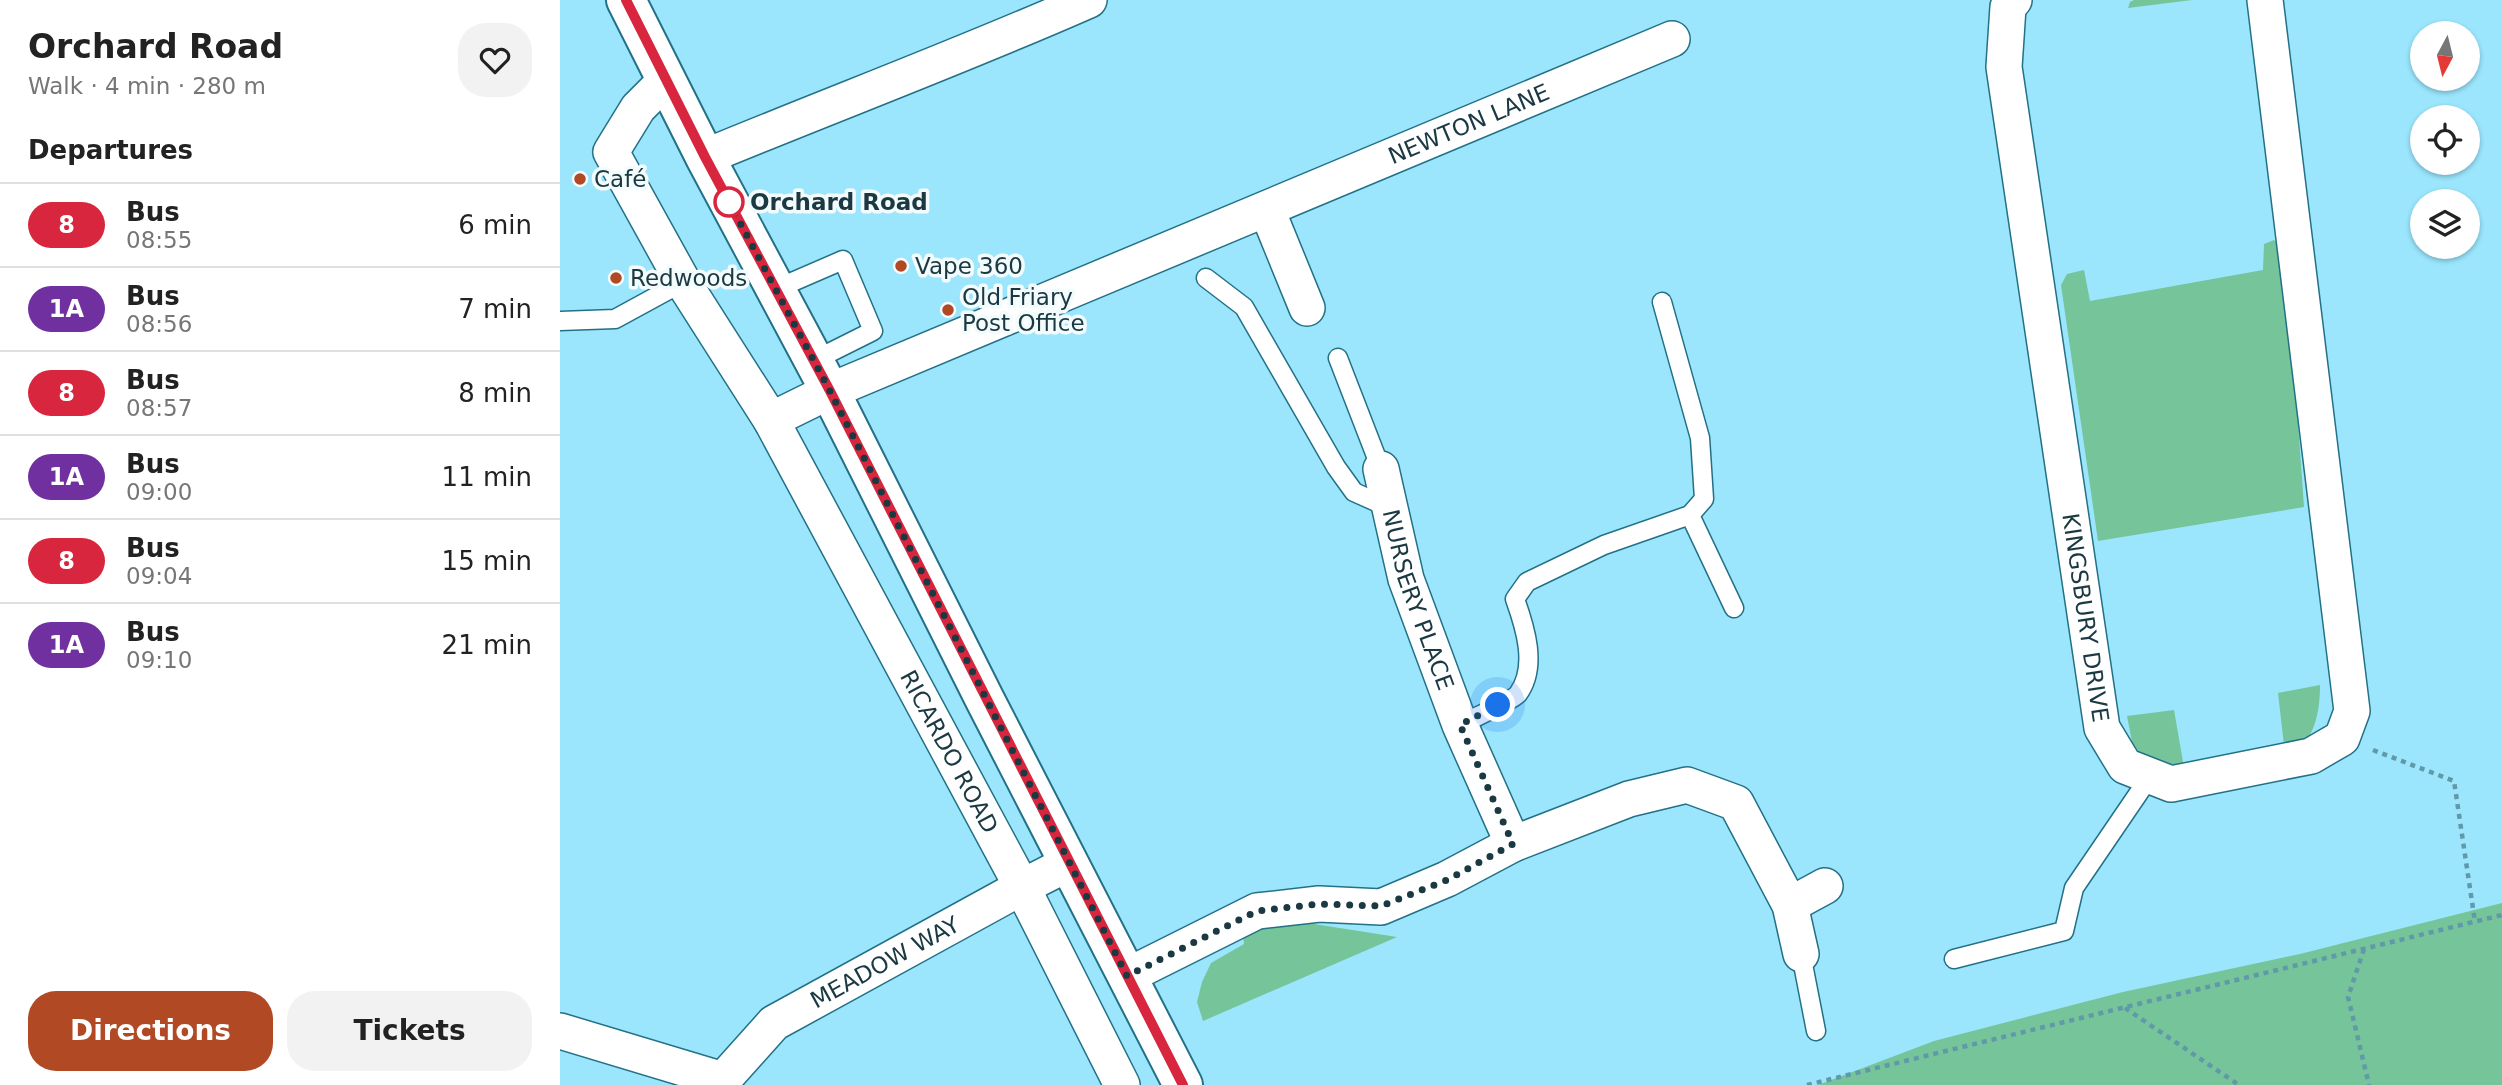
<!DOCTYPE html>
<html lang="en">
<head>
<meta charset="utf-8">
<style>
	body { margin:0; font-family:"DejaVu Sans",sans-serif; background:#f2f2f2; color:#222; height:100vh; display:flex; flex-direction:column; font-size:26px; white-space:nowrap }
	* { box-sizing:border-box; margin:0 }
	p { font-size:23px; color:#767676 }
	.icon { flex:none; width:38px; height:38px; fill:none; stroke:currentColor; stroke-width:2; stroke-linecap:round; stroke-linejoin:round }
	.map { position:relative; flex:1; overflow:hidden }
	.drawer { display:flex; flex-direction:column; background:#fff; width:560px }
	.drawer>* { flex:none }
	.badge { padding:0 14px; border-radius:23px; font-size:24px; line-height:46px }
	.needle { width:46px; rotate:187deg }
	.tools { position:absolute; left:1850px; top:21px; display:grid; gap:14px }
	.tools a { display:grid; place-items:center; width:70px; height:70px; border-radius:50%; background:#fff; box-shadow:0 2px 5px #0004; font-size:35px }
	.you { position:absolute; width:35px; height:35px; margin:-18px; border:5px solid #fff; border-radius:50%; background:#1a73e8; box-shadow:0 0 0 10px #1a73e833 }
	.map>.badge { position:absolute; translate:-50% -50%; box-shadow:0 0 0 4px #fff }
	h2 { padding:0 28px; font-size:26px; line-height:63px }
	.round { display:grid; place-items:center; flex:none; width:74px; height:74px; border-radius:28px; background:#f2f2f2 }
	.head { display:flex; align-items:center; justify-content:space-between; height:119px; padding:0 28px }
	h1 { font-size:33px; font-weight:800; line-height:52px }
	.cta { display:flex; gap:14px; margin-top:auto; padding:14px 28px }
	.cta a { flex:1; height:80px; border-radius:28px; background:#b04924; color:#fff; font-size:28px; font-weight:800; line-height:80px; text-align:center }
	.cta a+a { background:#f2f2f2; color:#222 }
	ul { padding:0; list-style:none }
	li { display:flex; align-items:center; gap:21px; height:84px; padding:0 28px; border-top:2px solid #e0e0e0 }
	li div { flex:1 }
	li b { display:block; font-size:26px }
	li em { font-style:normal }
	li .badge { min-width:77px; font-weight:700; text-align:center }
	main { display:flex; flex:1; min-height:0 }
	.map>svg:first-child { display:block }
	.green { fill:#75c49a }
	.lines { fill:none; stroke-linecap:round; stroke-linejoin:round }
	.lane-casing { stroke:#237186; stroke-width:21 }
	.street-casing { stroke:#237186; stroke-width:38 }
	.primary-casing { stroke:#237186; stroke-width:42 }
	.path { stroke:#6199a9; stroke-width:4.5; stroke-dasharray:5 5; stroke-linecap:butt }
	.lane { stroke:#fff; stroke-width:18 }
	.street { stroke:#fff; stroke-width:35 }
	.primary { stroke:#fff; stroke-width:38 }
	.line-casing { stroke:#fff; stroke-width:16 }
	.line { stroke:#d7263d; stroke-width:10 }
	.walk { stroke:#1a3942; stroke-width:7; stroke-dasharray:0 12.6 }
	.poi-dot { fill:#b04924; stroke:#f4fbfd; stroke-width:2.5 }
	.stop-dot { fill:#fff; stroke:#d7263d; stroke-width:3.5 }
	.labels { text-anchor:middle; stroke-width:7; stroke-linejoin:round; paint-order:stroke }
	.street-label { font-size:23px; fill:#1a3942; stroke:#f4fbfd }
	.poi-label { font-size:23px; fill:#1a3942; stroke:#f4fbfd; text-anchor:start }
	.stop-label { font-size:23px; font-weight:bold; fill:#1a3942; stroke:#f4fbfd; text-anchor:start }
</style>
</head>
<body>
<main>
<section class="drawer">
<div class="head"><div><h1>Orchard Road</h1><p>Walk · 4 min · 280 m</p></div><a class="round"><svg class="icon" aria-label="heart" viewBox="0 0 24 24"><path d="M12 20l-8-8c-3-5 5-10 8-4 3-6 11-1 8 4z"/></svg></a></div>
<h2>Departures</h2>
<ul>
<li><span class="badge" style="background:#d7263d;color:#fff">8</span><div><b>Bus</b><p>08:55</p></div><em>6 min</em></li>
<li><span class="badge" style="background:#7030a0;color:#fff">1A</span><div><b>Bus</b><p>08:56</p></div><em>7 min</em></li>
<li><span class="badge" style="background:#d7263d;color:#fff">8</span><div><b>Bus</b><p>08:57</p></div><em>8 min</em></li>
<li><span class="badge" style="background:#7030a0;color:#fff">1A</span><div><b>Bus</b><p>09:00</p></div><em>11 min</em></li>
<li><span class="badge" style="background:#d7263d;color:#fff">8</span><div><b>Bus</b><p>09:04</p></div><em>15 min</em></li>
<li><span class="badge" style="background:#7030a0;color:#fff">1A</span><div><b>Bus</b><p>09:10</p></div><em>21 min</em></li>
</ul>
<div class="cta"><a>Directions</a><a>Tickets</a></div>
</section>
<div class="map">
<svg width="1942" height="1085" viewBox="0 0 1942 1085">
	<rect width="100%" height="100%" fill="#9be6fd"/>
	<!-- green -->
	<path class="green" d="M1574 0H1632L1568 8 1570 2Z
		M1714 240 1726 253 1744 507 1538 541 1501 285 1507 274 1524 270 1530 301 1703 270 1704 244Z
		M1760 685C1760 711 1755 747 1725 754L1718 693Z
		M1614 710 1625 773 1652 770 1647 777 1611 776 1586 762 1572 742 1567 716Z
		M1942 903V1085H1258L1374 1041 1563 992 1740 954Z
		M735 921 837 937 643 1021 637 1002 642 982 651 963 684 944 683 936 698 928Z"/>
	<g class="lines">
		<!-- lane casing -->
		<g class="lane-casing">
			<path id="lane" d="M646 278 684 307 776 467 794 492 830 508
				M216 289 283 260 313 331 253 361
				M1102 302 1140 438 1144 499 1130 515
				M0 321 55 319 123 282
				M778 358 821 469
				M1130 515 1174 608
				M900 725C911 719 952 701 958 694 978 667 965 627 955 599L967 582 1044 545 1130 515
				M1241 954 1256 1031
				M1394 959 1504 931 1514 888 1591 775"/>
		</g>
		<!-- street casing -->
		<g class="street-casing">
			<g id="street">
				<path id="s1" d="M1454 0 1448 7 1444 67 1542 728 1565 766 1611 784 1751 756 1782 738 1792 711 1705 0"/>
				<path id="s2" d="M106 80 78 108 51 152 123 282 211 420 462 887 562 1085"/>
				<path d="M145 157C273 104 402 56 529 0"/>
				<path d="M707 210 747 308"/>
				<path id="s3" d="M211 420 270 391 1112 39"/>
				<path id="s4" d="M821 469 846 579 900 725 953 844"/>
				<path d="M1230 905 1265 886"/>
				<path d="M567 976 697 911 759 904 821 907 887 879 953 844 1069 799 1127 785 1176 803 1230 905 1241 954"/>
				<path d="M0 1031 163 1080"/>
				<path id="s5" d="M162 1085 163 1080 214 1023 462 887 509 863"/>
			</g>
		</g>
		<!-- primary casing -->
		<g class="primary-casing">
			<path id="primary" d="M66 0 145 157 270 391 425 700 623 1085"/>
		</g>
		<!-- path -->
		<path class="path" d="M1813 750 1894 781 1915 922
			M1804 949 1788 997 1809 1085
			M1565 1008 1679 1085
			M1247 1085 1942 915"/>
		<!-- lane -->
		<use href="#lane" class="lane"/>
		<!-- street -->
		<use href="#street" class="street"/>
		<!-- primary -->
		<use href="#primary" class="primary"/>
	</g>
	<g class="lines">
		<!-- line casing -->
		<g class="line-casing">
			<path id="line" d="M66 0 145 157 270 391 623 1085"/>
		</g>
		<!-- line -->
		<use href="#line" class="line"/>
		<!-- walk -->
		<path class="walk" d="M169 202 270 391 567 976 697 911 759 904 821 906 887 880 953 844 900 725 938 705"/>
	</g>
	<!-- markers -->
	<g class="poi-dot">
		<circle cx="20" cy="179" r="7"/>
		<circle cx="341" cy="266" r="7"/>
		<circle cx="56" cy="278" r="7"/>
		<circle cx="388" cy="310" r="7"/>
	</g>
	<circle class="stop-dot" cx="169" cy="202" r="14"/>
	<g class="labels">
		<!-- street labels -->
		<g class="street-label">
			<text dy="8" stroke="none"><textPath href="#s3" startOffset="758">NEWTON LANE</textPath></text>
			<text dy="8" stroke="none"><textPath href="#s4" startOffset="136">NURSERY PLACE</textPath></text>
			<text dy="8" stroke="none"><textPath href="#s1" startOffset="626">KINGSBURY DRIVE</textPath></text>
			<text dy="8" stroke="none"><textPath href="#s2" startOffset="780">RICARDO ROAD</textPath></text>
			<text dy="8" stroke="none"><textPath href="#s5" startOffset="208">MEADOW WAY</textPath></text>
		</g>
		<!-- poi labels -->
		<g class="poi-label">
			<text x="34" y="187">Café</text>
			<text x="355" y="274">Vape 360</text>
			<text x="70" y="286">Redwoods</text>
			<text x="402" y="305">Old Friary<tspan x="402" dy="26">Post Office</tspan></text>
		</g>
		<!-- stop labels -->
		<g class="stop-label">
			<text x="190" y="210">Orchard Road</text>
		</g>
	</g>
</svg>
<div class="tools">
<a><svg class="needle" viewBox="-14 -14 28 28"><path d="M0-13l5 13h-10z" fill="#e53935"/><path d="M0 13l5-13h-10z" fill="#767676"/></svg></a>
<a><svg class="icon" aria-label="locate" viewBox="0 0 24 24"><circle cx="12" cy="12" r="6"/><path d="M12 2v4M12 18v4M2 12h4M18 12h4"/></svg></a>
<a><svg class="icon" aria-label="layers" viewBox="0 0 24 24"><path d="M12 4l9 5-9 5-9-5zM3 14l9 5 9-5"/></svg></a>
</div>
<div class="you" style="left:938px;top:705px"></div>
</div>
</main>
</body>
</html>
